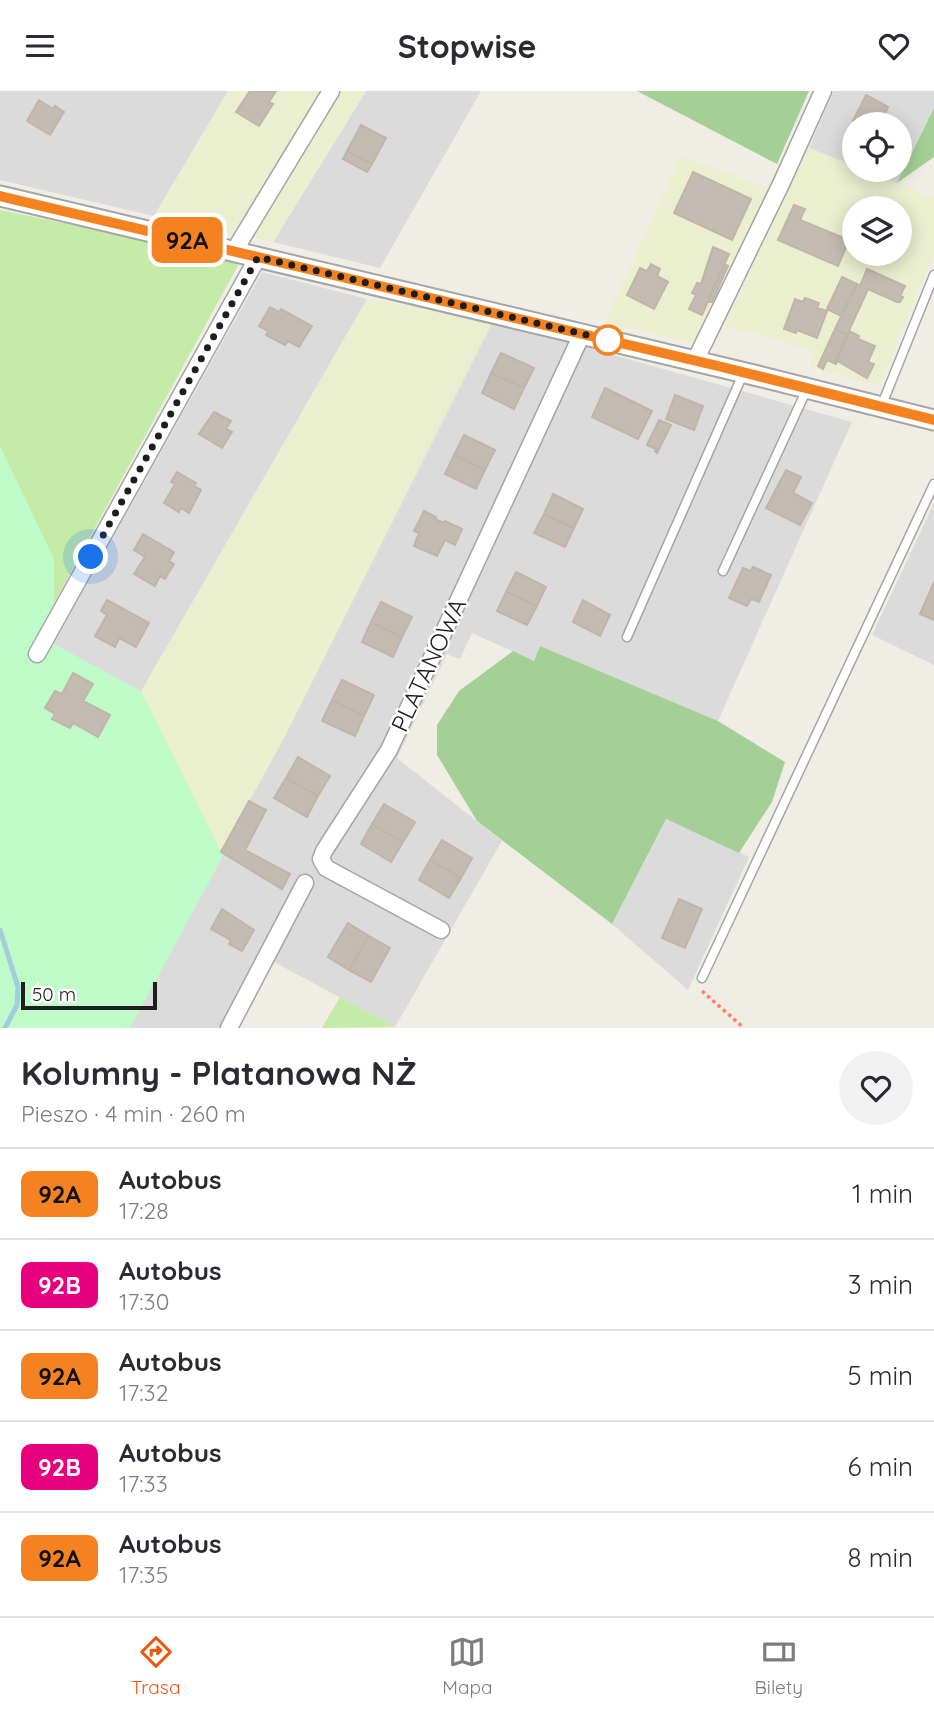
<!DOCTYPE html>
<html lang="pl">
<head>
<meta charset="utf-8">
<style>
	body { margin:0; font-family:Quicksand,sans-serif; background:#f2f2f3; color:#2b2b33; height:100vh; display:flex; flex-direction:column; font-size:26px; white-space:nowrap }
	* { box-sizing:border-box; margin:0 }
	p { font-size:23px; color:#7c7c81 }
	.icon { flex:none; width:38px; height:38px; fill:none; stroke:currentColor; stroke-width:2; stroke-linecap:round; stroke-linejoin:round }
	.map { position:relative; height:937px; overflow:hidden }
	.side { display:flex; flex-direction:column; background:#fff; flex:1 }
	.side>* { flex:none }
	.badge { padding:0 14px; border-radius:10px; font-size:24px; line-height:46px }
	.tools { position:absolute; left:842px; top:21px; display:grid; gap:14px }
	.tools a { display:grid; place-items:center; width:70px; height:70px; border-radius:50%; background:#fff; box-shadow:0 4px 18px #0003; font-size:35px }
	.scale { position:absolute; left:21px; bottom:18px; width:136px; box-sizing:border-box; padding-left:7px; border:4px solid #1e1e1e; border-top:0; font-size:19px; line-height:24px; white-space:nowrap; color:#1e1e1e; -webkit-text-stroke:5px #fff; paint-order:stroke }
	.you { position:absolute; width:35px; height:35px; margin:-18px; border:5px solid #fff; border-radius:50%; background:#1a73e8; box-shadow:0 0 0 10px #1a73e833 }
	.map>.badge { position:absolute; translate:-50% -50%; box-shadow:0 0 0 4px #fff }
	.round { display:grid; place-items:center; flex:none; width:74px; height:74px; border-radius:37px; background:#f2f2f3 }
	.summary { display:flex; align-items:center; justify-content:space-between; height:119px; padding:0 21px }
	h1 { font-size:33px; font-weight:800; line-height:52px }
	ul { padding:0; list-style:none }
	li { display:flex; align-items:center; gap:21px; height:91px; padding:0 21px; border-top:2px solid #e1e1e2 }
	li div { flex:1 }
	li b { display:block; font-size:26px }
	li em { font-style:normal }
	li .badge { min-width:77px; font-weight:700; text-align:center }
	header { display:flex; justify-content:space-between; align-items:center; height:91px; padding:0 21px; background:#fff; font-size:32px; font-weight:800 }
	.tab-bar { display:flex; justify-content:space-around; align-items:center; height:98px; border-top:2px solid #e1e1e2; background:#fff; font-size:19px; color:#7c7c81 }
	.tab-bar a { display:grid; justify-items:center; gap:4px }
	.tab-bar .on { color:#ea580c }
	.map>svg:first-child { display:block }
	.residential { fill:#dcdbdb }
	.farmland { fill:#eaefcf; fill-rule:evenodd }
	.grass { fill:#c4eba8 }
	.forest { fill:#a4d097 }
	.park { fill:#bffbc9 }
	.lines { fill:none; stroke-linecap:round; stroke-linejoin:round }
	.stream { stroke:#a3ccdf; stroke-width:5 }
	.building { fill:#c4bcb3; stroke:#c2b4a6; stroke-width:2 }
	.service-casing { stroke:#a5a5a5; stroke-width:11 }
	.minor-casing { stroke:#a5a5a5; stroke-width:19 }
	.tertiary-casing { stroke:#a5a5a5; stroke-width:23 }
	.path { stroke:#fe8267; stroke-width:3.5; stroke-dasharray:3.5 3.5; stroke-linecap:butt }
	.service { stroke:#fff; stroke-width:8 }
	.minor { stroke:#fff; stroke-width:16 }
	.tertiary { stroke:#fff; stroke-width:19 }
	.line-casing { stroke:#fff; stroke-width:16 }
	.line { stroke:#f58220; stroke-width:10 }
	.walk { stroke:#1e1e1e; stroke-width:7; stroke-dasharray:0 12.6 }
	.stop-dot { fill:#fff; stroke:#f58220; stroke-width:3.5 }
	.labels { text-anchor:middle; stroke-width:5; stroke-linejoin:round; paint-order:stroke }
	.street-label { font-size:24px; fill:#1e1e1e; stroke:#fff }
</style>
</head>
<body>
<header><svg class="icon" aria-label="menu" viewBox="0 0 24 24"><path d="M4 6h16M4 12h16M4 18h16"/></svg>Stopwise<svg class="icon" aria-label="heart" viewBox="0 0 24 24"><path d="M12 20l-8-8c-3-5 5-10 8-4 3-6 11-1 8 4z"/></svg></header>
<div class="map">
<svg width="934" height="937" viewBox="0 0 934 937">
	<rect width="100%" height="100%" fill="#f0ede4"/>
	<!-- residential -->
	<path class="residential" d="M0 0H228L154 125 0 89Z
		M366 0H481L380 177 273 151Z
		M834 0H934V17L897 92 863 79H900V33H854V75L809 57Z
		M262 181 367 208 10 828 0 648Z
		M493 230 852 331 718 630 540 555 534 570 472 542 460 568 447 563 397 667 502 750 395 936 261 864 223 937H124L285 645Z
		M934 412V574L872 544Z
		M666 728 749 766 688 899 612 833Z"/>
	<!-- farmland -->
	<path class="farmland" d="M228 0H366L273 151 154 125Z
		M809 57 854 75V79H863L934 107V162L880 294 809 276 814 260 724 234ZM854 117H900V163H854Z
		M681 64 769 98 695 253 605 231Z
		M367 208 493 230 285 645 124 937 10 828Z"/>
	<!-- grass -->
	<path class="grass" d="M0 119 241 169 0 611Z
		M340 906 395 936 322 937Z"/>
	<!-- forest -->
	<path class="forest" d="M637 0H809L777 73Z
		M934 17V66L897 92Z
		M540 555 718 630 785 671 772 711 739 762 666 728 612 833 477 730 437 664V634L459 600 513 560 534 570Z"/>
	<!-- park -->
	<path class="park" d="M0 355 54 468V553L141 600 223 765 130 937H0Z"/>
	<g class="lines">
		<!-- stream -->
		<path class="stream" d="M0 839 18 896 17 914 5 937"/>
	</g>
	<!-- building -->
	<path class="building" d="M250 0H276L269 11 273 13 259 35 236 21Z
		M866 4 888 16 880 33H860L853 30Z
		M39 9 53 18 55 15 64 21 50 44 27 30Z
		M361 34 386 47 372 73 347 60Z
		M347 60 372 73 367 81 343 68Z
		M693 81 751 108 732 149 674 122Z
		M794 114 805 118 800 129 849 149 838 175 778 149Z
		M713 156 729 163 702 224 689 218 696 204 692 202 697 192 701 193Z
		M651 173 660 178 657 185 668 191 654 218 627 204 640 177 647 180Z
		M724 173 728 175 712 211 708 210Z
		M867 178 905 195 900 205 903 206 900 211H897L868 198 847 244 835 238 857 193 860 195Z
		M842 186 857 193 841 225 827 218Z
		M805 207 819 212 817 217 827 220 817 247 797 239 796 242 784 238 795 208 803 211Z
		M270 216 279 221 281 218 312 235 299 256 288 250 285 254 266 244 268 240 259 235Z
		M835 238 847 244 836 273 827 269 823 278 818 275Z
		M849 240 859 245 858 248 875 255 868 271 874 273 867 287 836 269Z
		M501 262 534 277 524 297 491 282Z
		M491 282 524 297 514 318 482 302Z
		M605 297 652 320 638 348 592 326Z
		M675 304 703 315 694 339 666 328Z
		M214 321 231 330 226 338 232 341 222 357 199 343Z
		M659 329 671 334 657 362 655 360 656 358 647 354Z
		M464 344 495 359 485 379 454 364Z
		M454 364 485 379 476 398 445 383Z
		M786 379 801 386 793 402 812 412 800 434 766 417Z
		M177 381 196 392 194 395 201 399 189 422 181 417 179 421 164 412 175 393 171 391Z
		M553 403 583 418 574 437 544 423Z
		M424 420 436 426 435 428 444 432 445 430 462 438 455 454 445 449 437 465 414 455 419 442 414 440Z
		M544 423 574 437 565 456 534 442Z
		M143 443 174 461 169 470 174 473 165 488 160 485 155 495 134 483 145 466 134 459Z
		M753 476 771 484 759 511 751 508 747 515 729 507 743 477 751 480Z
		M516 481 546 496 537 515 506 501Z
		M934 491V529L920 523Z
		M506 501 537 515 527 534 497 520Z
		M107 509 149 532 136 556 119 547 115 556 95 545 107 524 101 520Z
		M583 509 610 524 600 545 573 531Z
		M381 511 412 526 402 546 371 531Z
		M371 531 402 546 393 566 362 551Z
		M73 582 93 593 83 610 110 624 98 646 73 632 70 637 52 628 55 623 45 617 55 600 62 603Z
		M342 589 374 604 364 625 332 609Z
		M332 609 364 625 355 645 322 630Z
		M298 666 330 685 318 705 286 687Z
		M286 687 318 705 307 726 274 707Z
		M249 710 266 719 245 759 290 783 282 798 221 761Z
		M384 713 415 731 403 751 372 733Z
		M372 733 403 751 391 771 361 753Z
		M442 749 472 767 461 787 430 769Z
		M430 769 461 787 449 807 419 789Z
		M679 808 702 818 685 857 662 847Z
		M222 818 254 839 242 860 229 853 231 849 211 838Z
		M348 832 369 845 349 879 328 866Z
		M369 845 390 857 371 891 349 879Z"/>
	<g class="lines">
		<!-- service casing -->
		<g class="service-casing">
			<path id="service" d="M881 316 934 184
				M723 480 807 298
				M627 546 743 283
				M702 887 934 393"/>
		</g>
		<!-- minor casing -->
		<g class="minor-casing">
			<path id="minor" d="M236 161 239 152 331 0
				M695 270 781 93 823 0
				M37 563 258 166
				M441 839 326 777 321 768 324 760 389 659 582 243
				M229 937 305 792"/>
		</g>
		<!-- tertiary casing -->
		<g class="tertiary-casing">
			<path id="tertiary" d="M0 105 758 285 934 329"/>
		</g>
		<!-- path -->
		<path class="path" d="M702 900 744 937"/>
		<!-- service -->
		<use href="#service" class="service"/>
		<!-- minor -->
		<use href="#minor" class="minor"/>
		<!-- tertiary -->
		<use href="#tertiary" class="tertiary"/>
	</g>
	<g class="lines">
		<!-- line casing -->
		<g class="line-casing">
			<path id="line" d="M0 105 722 276 934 329"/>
		</g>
		<!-- line -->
		<use href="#line" class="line"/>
		<!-- walk -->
		<path class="walk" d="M91 466 258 166 608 249"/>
	</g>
	<!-- markers -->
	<circle class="stop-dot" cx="608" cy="249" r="14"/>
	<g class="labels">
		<!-- street labels -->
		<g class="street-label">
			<text transform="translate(429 574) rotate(-65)" y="8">PLATANOWA</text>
		</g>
	</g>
</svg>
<div class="tools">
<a><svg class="icon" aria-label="locate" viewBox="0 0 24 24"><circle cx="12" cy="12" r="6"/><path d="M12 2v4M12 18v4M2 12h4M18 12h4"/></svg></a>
<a><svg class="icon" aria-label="layers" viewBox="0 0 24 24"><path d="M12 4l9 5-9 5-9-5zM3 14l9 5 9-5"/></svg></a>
</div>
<div class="scale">50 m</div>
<div class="you" style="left:91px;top:466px"></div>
<b class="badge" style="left:187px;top:149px;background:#f58220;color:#111">92A</b>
</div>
<section class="side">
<div class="summary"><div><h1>Kolumny - Platanowa NŻ</h1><p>Pieszo · 4 min · 260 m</p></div><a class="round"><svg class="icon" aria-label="heart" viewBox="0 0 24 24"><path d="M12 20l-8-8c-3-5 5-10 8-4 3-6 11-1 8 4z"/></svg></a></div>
<ul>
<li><span class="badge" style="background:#f58220;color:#111">92A</span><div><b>Autobus</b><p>17:28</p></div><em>1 min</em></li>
<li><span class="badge" style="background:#e6007e;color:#fff">92B</span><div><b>Autobus</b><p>17:30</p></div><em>3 min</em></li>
<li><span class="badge" style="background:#f58220;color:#111">92A</span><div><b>Autobus</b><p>17:32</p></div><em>5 min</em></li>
<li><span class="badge" style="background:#e6007e;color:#fff">92B</span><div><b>Autobus</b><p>17:33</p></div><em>6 min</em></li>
<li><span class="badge" style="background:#f58220;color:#111">92A</span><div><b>Autobus</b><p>17:35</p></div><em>8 min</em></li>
</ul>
</section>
<nav class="tab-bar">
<a class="on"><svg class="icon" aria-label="directions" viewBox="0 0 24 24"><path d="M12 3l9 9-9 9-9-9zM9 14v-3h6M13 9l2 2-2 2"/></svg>Trasa</a>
<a><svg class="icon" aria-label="map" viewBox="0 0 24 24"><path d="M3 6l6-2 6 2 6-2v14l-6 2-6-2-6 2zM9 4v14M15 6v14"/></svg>Mapa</a>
<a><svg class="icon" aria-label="tickets" viewBox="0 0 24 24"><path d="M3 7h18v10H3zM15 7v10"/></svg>Bilety</a>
</nav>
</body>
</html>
